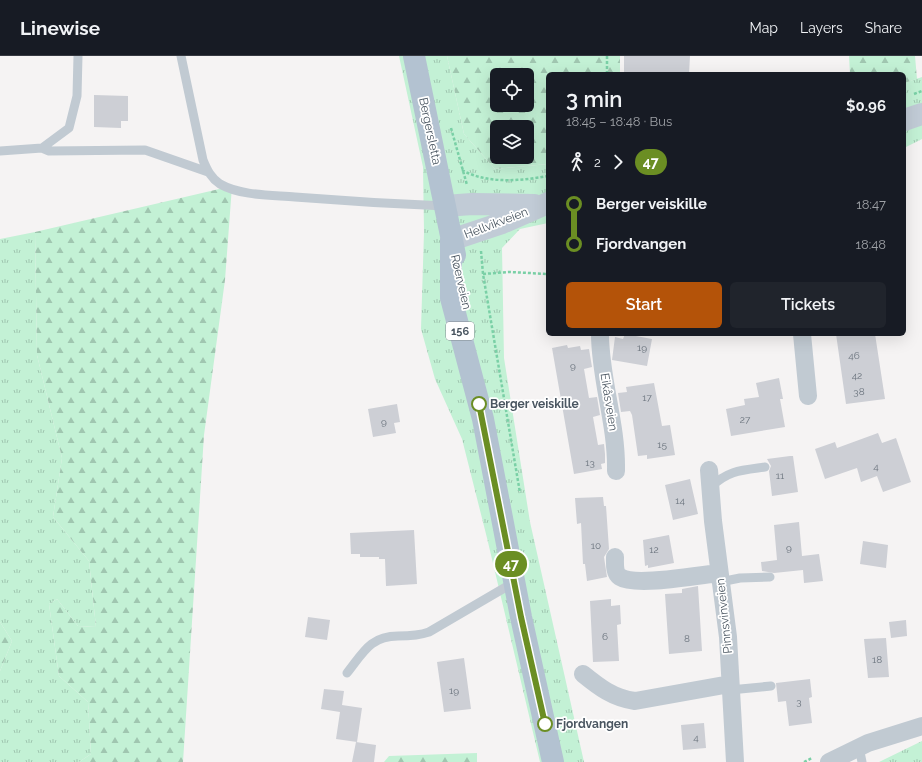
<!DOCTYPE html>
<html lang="en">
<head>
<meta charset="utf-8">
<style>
	body { margin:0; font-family:Raleway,sans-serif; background:#20242c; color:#f1f3f6; height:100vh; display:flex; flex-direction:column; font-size:15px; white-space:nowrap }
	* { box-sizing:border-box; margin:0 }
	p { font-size:13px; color:#9ea1a6 }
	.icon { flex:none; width:22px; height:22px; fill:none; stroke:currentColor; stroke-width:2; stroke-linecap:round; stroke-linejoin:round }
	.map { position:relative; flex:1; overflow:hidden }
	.sheet { position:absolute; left:546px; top:16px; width:360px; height:264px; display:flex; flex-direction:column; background:#171b24; border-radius:6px; box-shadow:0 4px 16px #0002 }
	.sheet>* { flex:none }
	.badge { padding:0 8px; border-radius:13px; font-size:14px; line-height:26px }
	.buttons { position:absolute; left:490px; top:12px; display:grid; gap:8px }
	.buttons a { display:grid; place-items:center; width:44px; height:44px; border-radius:6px; background:#171b24; box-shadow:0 4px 16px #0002; font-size:20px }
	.map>.badge { position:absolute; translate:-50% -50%; box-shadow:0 0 0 2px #fff }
	.legs { display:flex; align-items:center; gap:6px; height:44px; padding:0 20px; font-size:13px }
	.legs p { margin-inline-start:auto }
	.summary { display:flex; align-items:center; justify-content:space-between; height:68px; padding:0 20px }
	h1 { font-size:22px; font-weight:600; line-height:30px }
	.primary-button { display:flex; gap:8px; margin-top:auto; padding:8px 20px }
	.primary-button a { flex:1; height:46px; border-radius:6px; background:#b45309; color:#fff; font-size:16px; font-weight:600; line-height:46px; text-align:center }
	.primary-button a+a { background:#20242c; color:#f1f3f6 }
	ul { padding:0 20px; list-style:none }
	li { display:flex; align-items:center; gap:14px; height:40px; font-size:15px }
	li i { display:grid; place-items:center; width:6px; height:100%; margin:0 5px; background:currentColor }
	li i::after { content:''; width:10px; height:10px; margin:-5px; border:3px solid; border-radius:50%; background:#171b24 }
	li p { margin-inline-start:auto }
	li:first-child i { background:linear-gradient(#0000 50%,currentColor 0) }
	li:last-child i { background:linear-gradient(currentColor 50%,#0000 0) }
	header { display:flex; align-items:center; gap:24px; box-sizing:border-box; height:56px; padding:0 20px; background:#171b24; border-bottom:1px solid #363941 }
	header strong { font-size:19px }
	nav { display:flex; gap:22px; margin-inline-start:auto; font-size:14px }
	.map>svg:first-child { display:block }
	.grass { fill:url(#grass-tufts) }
	.forest { fill:url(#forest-firs); fill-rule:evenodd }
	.building { fill:#cdcfd5 }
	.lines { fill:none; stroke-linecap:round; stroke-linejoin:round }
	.path { stroke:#7ad0a6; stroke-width:2.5; stroke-dasharray:3 2; stroke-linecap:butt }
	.lane { stroke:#c1cad2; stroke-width:9 }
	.street { stroke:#c1cad2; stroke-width:18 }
	.secondary { stroke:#c1cbd6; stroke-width:22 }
	.primary { stroke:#b3c2d1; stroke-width:22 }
	.line-1-casing { stroke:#fff; stroke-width:9 }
	.line-1 { stroke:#6b8e23; stroke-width:6 }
	.stop-1-dot { fill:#fff; stroke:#6b8e23; stroke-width:2 }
	.labels { text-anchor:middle; stroke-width:3.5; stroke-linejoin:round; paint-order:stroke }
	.number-label { font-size:10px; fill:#6b747e }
	.shield { fill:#fff; stroke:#808990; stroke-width:1 }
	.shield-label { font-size:11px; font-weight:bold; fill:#4a5661 }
	.street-label { font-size:12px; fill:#4a5661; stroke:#fff }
	.stop-label { font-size:12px; font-weight:bold; fill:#4a5661; stroke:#fff; text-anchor:start }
</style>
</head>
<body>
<header>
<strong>Linewise</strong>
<nav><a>Map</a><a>Layers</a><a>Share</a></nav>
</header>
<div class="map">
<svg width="922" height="706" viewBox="0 0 922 706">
	<defs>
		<pattern id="grass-tufts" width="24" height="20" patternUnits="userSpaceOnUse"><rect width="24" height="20" fill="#c3f1d5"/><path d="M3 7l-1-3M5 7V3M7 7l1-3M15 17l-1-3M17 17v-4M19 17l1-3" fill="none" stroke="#a0c6b0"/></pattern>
		<pattern id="forest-firs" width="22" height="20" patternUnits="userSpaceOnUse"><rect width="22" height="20" fill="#c3f1d5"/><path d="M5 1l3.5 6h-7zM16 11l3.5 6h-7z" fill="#a0c6b0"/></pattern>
	</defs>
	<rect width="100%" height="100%" fill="#f5f3f3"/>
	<!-- grass -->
	<path class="grass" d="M399 0H447L464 78 495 113 548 108V167L520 173 502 192 504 302 530 466 584 706H540L487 482 462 383 435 323 421 273 424 176 423 111Z
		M922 21V83L904 92V27Z
		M35 176 37 299 62 402 53 461 89 505 96 571 78 570 57 543 49 548 59 620 88 646 91 698 79 706H0V615L12 585 0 566V183Z
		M922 685V706H879Z"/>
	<!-- forest -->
	<path class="forest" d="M447 0H620V18H548V108L495 113 464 78ZM497 19H527V49H497ZM497 71H527V101H497Z
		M849 0H915L917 23 904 27V18H850Z
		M232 130 225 224 204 379 183 706H79L91 698 88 646 59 620 49 548 57 543 78 570 96 571 89 505 53 461 62 402 37 299 35 176Z
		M0 566 12 585 0 615Z
		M477 697V706H384L389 700Z"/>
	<!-- building -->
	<path class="building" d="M624 0H690L689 18H624Z
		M94 39 128 40V65H121V72L94 71Z
		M625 278 652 283 647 310 612 304 615 281 623 283Z
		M836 278H875L885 343 846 348Z
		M567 289 568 292 580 290 581 294 589 293 592 311 584 313 589 342 597 341 600 359 593 361 598 389 604 388 605 398V407L601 408 602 413 574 418 552 292Z
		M779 322 783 343H780L785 371 731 380 726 353 745 349 744 343 759 341 756 327Z
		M654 327 662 370 670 369 675 399 647 403V399L638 400 632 359 630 355 621 356 618 337 627 336 626 331Z
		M397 348 400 366 394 367 396 377 373 381 368 353Z
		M878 377 882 387 896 382 911 426 883 436 877 420 861 426 857 412 825 423 815 393 835 386 837 392Z
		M790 400H793L798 436 772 440 769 415 771 410 767 403Z
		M690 423 698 458 673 464 665 429Z
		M603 441 604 450H606L609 493 604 501 607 521 587 525 585 508H583L581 467 577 468 575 442Z
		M799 466 802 500 819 498 823 525 804 527 803 514 774 517 762 515 761 506 777 504 774 469Z
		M414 474 417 528 386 530 385 503H379V501H360V498H351L350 477Z
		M669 479 674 507 648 512V509L645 510 643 484Z
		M863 485 888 489 886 512 860 508Z
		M698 530 702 595 669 598 665 538 682 537V533Z
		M611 543V550L620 549 621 568 617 569 619 605 593 606 590 545Z
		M308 561 330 564 327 584 305 581Z
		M906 564 907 580 891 582 889 566Z
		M886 582 889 621 868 622 864 583Z
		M464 602 471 653 444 656 437 606Z
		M810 623 812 641 809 642 812 667 789 670 786 645 778 646 776 627Z
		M324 633 344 635 342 649 362 652 357 686 336 683 340 656 321 653Z
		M704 667 706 692 683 694 681 669Z
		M356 686 376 689 374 706H352Z"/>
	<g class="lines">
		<!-- path -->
		<path class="path" d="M607 0V18
			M914 38 922 35
			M451 72 467 129
			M462 114C487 128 520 125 548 120
			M481 195 483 218 520 437
			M483 218 509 216 548 218
			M804 706 812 702"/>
		<!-- lane -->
		<path class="lane" d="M181 0 203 104C207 114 211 122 220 128 241 140 272 139 295 141 345 145 395 148 445 150
			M42 92 69 72 77 40 78 0
			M0 95 42 92 49 95 145 94 208 116
			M711 431C728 414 743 414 765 411
			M720 526 740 522 770 521
			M347 617C363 597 370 580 398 580 408 580 418 580 429 576L506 531 515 528
			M730 634 771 630
			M859 691 862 706"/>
		<!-- street -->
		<path class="street" d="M600 278C600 323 617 368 616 415
			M802 278 808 340
			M709 414 713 465 728 581 735 706
			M615 501C615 507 614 517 620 521 635 531 700 519 719 517
			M583 618C599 631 613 642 635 645L730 628
			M829 706 868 687 922 670"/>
		<!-- secondary -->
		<path class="secondary" d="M904 64 922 58
			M445 150 472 148 534 149
			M451 184 502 167 548 147"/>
		<!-- primary -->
		<path class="primary" d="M414 0 455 199
			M451 184V242L483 363 521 561 553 706"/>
	</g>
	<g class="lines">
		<!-- line-1 casing -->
		<g class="line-1-casing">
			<path id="line-1" d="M479 348 521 561 545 668"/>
		</g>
		<!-- line-1 -->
		<use href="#line-1" class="line-1"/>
	</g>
	<!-- markers -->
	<g class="stop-1-dot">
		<circle cx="479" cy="348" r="7"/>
		<circle cx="545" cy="668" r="7"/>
	</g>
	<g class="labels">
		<!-- number labels -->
		<g class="number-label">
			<text x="642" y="295">19</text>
			<text x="854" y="303">46</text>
			<text x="573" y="313">9</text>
			<text x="857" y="323">42</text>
			<text x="859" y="339">38</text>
			<text x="647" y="345">17</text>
			<text x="745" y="367">27</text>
			<text x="384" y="369">9</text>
			<text x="662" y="392">15</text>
			<text x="590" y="410">13</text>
			<text x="876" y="414">4</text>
			<text x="780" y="423">11</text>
			<text x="680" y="448">14</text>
			<text x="596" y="493">10</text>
			<text x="789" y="495">9</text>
			<text x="654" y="497">12</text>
			<text x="605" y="584">6</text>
			<text x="687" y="586">8</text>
			<text x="877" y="607">18</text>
			<text x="454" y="638">19</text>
			<text x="799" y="649">3</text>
			<text x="696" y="685">4</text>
		</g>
		<!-- shield labels -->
		<rect class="shield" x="446" y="266" width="28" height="18" rx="3"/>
		<g class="shield-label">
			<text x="460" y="279">156</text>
		</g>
		<!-- street labels -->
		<g class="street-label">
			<text transform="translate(430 75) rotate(78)" y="4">Bergersletta</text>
			<text transform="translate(496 167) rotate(-21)" y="4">Hellvikveien</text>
			<text transform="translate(461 226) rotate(77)" y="4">Røerveien</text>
			<text transform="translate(609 346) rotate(81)" y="4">Eikåsveien</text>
			<text transform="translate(724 560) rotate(-96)" y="4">Pinnsvinveien</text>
		</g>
		<!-- stop labels -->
		<g class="stop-label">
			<text x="490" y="352">Berger veiskille</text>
			<text x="556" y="672">Fjordvangen</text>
		</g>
	</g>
</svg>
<div class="buttons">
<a><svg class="icon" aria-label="locate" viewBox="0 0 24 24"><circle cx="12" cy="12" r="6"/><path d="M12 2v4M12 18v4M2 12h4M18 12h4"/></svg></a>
<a><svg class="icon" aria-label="layers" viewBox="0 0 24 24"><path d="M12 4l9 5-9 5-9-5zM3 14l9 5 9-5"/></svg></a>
</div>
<b class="badge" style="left:511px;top:508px;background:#6b8e23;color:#fff">47</b>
<section class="sheet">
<div class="summary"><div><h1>3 min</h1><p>18:45 – 18:48 · Bus</p></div><b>$0.96</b></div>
<div class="legs"><svg class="icon" aria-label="walk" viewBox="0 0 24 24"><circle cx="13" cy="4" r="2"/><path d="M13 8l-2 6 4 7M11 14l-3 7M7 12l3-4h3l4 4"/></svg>2<svg class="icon" aria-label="forward" viewBox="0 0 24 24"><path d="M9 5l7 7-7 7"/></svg><b class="badge" style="background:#6b8e23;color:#fff">47</b></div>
<ul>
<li><i style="color:#6b8e23"></i><b>Berger veiskille</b><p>18:47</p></li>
<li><i style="color:#6b8e23"></i><b>Fjordvangen</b><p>18:48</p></li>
</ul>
<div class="primary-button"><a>Start</a><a>Tickets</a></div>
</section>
</div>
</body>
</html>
